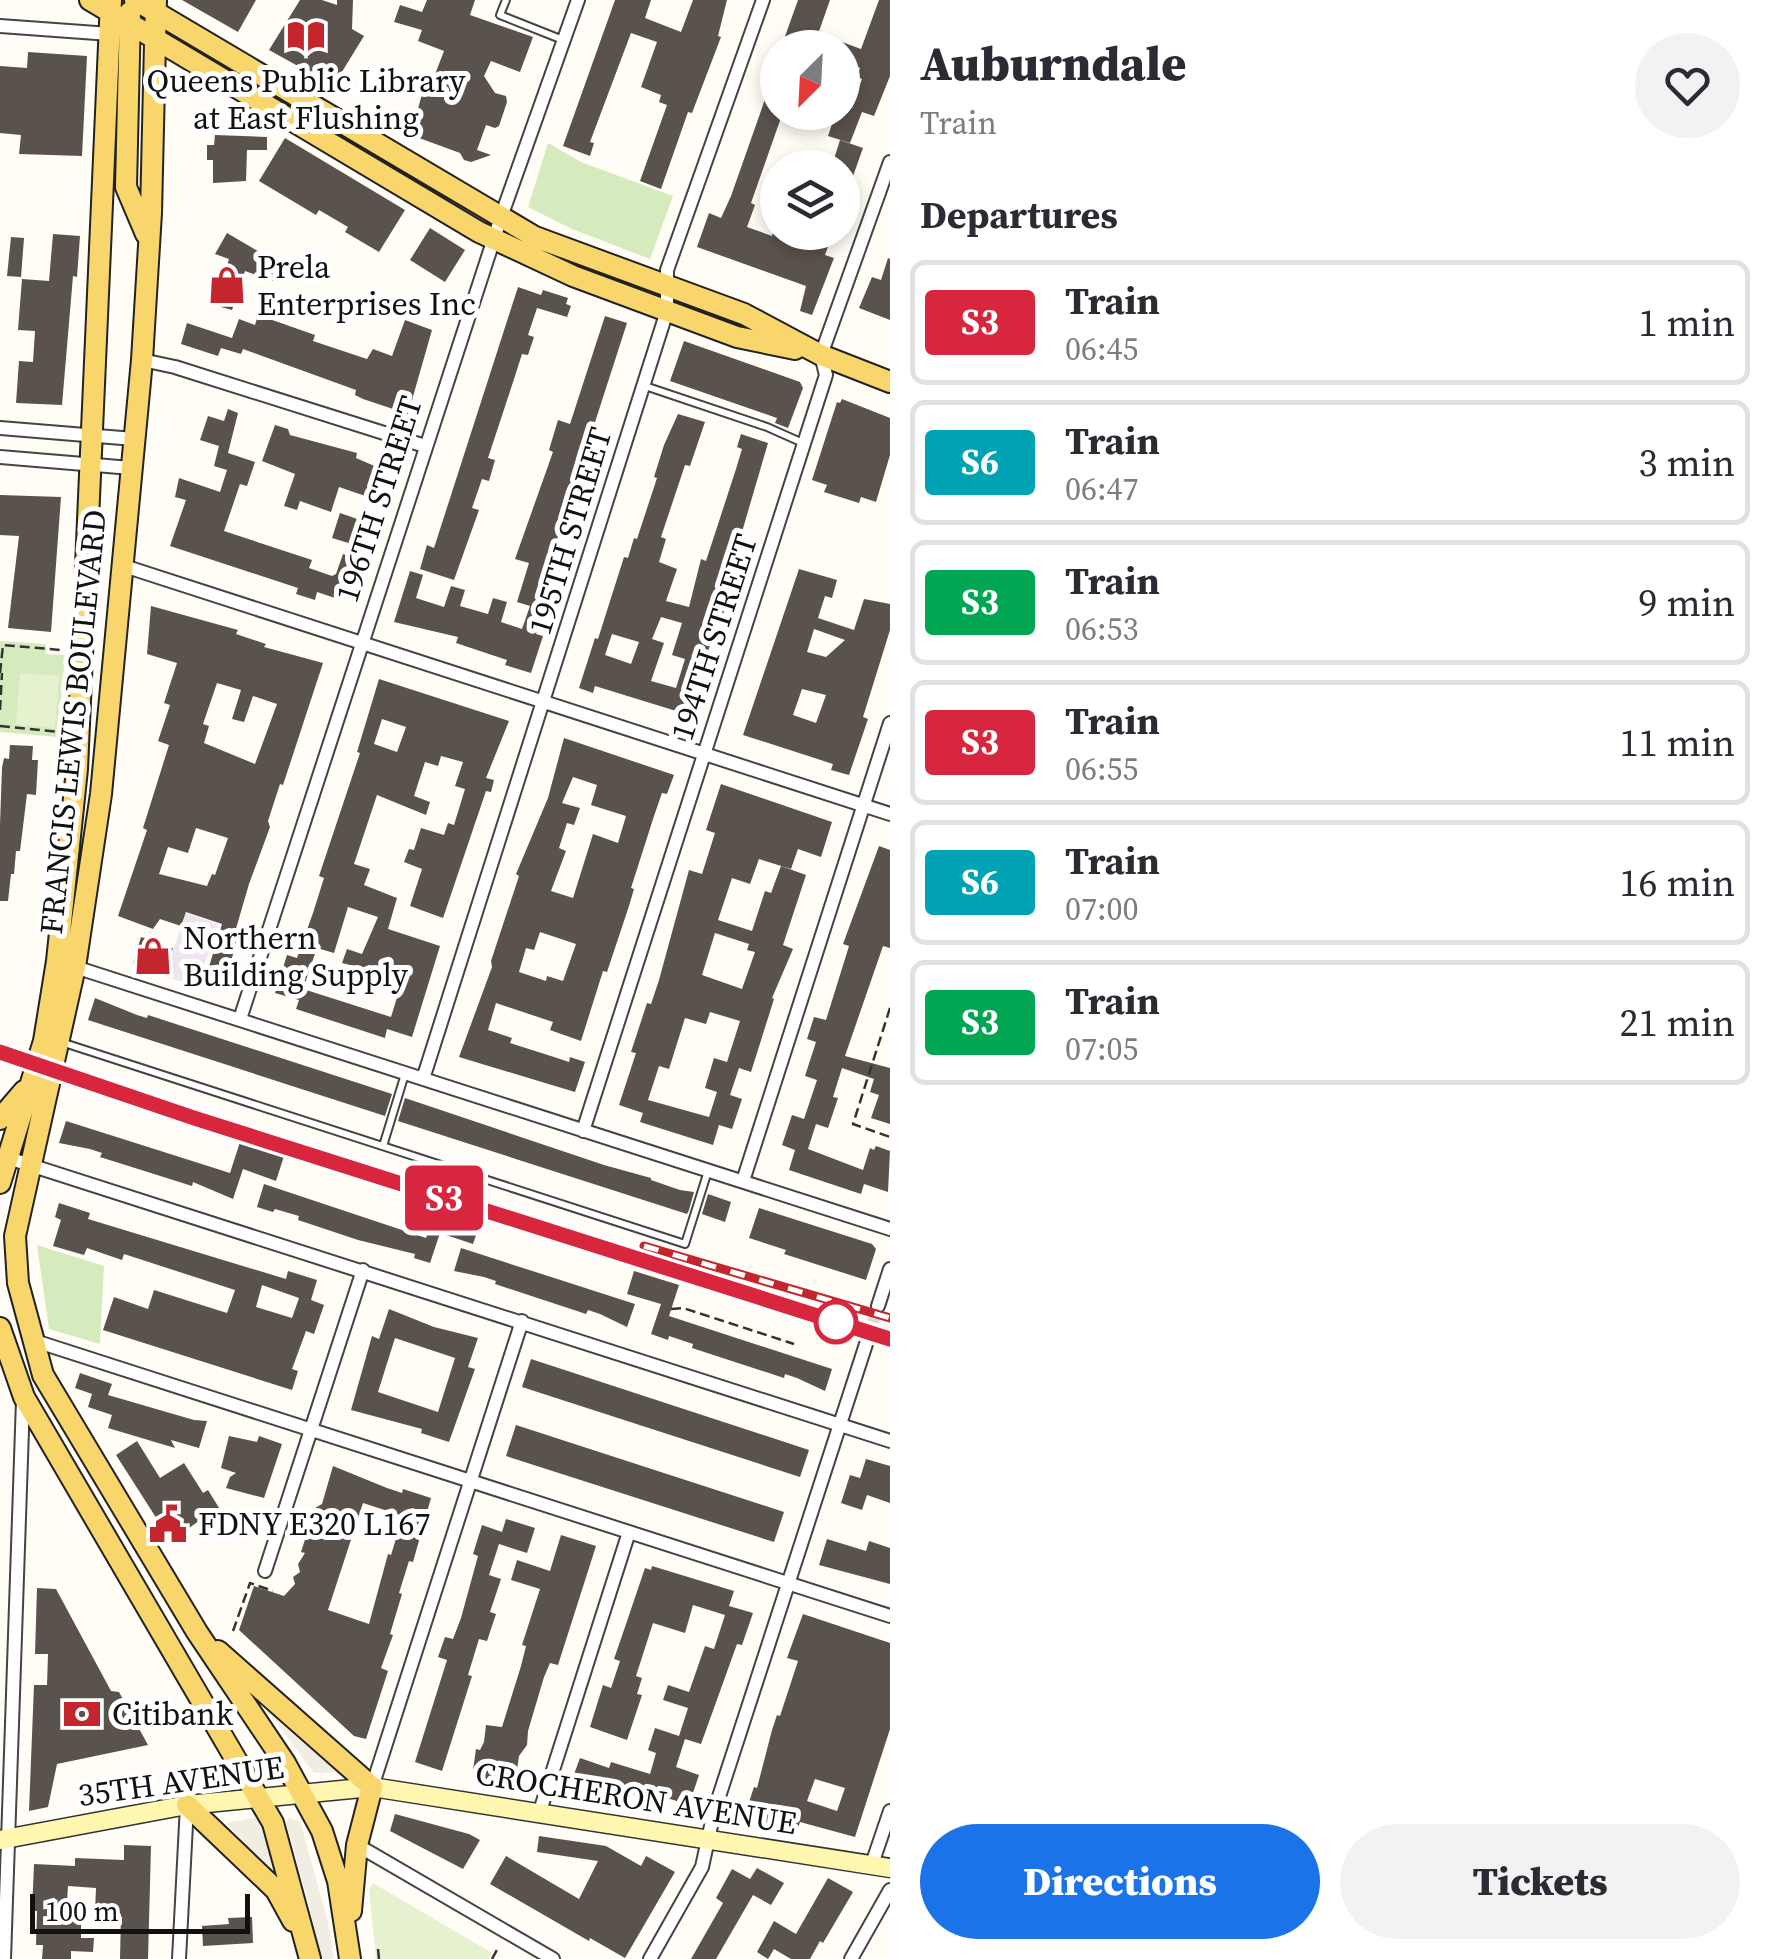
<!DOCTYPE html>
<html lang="en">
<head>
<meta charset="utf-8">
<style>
	body { margin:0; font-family:"Source Serif 4",serif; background:#f2f2f3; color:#2b2b33; height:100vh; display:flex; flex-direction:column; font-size:38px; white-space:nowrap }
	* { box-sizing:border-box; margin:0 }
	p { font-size:32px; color:#7c7c81 }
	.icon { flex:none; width:55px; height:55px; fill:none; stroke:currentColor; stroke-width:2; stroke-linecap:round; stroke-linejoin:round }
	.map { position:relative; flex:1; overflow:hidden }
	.panel { display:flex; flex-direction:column; background:#fff; width:880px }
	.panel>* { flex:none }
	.badge { padding:0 20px; border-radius:8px; font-size:35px; line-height:65px }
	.needle { width:65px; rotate:204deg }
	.buttons { position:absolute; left:760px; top:30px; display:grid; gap:20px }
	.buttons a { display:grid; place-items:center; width:100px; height:100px; border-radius:50%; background:#fff; box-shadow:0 5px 15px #0003; font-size:50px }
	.scale { position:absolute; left:30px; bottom:25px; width:220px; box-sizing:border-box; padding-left:10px; border:5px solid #111; border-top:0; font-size:28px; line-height:35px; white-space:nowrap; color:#111; -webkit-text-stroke:8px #fff; paint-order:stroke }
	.map>.badge { position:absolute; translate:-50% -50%; box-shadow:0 0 0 5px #fff }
	h2 { padding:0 30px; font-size:38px; line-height:90px }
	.round { display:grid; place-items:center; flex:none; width:105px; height:105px; border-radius:52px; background:#f2f2f3 }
	.overview { display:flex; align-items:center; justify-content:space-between; height:170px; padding:0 30px }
	h1 { font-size:48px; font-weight:800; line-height:75px }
	.cta { display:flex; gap:20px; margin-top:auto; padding:20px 30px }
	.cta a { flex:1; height:115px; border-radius:60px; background:#1a73e8; color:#fff; font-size:40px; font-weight:800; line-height:115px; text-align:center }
	.cta a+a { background:#f2f2f3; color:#2b2b33 }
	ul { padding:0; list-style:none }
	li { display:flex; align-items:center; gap:30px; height:125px; margin:0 20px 15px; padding:0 10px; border:5px solid #e1e1e2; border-radius:15px }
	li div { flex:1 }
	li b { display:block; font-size:38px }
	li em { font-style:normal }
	li .badge { min-width:110px; font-weight:700; text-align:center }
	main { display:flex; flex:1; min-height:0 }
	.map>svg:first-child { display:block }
	.industrial { fill:#eee6ef }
	.green { fill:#d5ebbd }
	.pitch { fill:#e6f2cf }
	.plaza { fill:#f1ede2 }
	.building { fill:#5a524d; fill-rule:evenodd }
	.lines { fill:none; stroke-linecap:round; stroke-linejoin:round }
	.street-tunnel { stroke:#dbdad3; stroke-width:12; stroke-dasharray:12 6; stroke-linecap:butt }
	.lane-casing { stroke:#444; stroke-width:10 }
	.street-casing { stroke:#444; stroke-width:16 }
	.secondary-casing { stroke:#333; stroke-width:21 }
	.primary-casing { stroke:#222; stroke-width:24 }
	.path { stroke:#333; stroke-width:2.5; stroke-dasharray:10 5; stroke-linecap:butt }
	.lane { stroke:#fff; stroke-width:6 }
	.street { stroke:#fff; stroke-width:12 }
	.secondary { stroke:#fff6b0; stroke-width:18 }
	.primary { stroke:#f9d66b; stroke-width:20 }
	.rail-casing { stroke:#c4262e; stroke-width:9 }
	.rail { stroke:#fff; stroke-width:5; stroke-dasharray:15; stroke-linecap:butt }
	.line-casing { stroke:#fff; stroke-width:22 }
	.line { stroke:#d7263d; stroke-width:15 }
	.stop-dot { fill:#fff; stroke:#d7263d; stroke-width:5 }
	.labels { text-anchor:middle; stroke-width:10; stroke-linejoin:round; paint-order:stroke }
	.poi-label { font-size:32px; fill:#111; stroke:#fff; text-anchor:start }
	.street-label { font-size:32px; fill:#111; stroke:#fff }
</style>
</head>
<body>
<main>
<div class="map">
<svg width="890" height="1959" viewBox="0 0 890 1959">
	<rect width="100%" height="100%" fill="#fffdf5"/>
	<!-- industrial -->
	<path class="industrial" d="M186 913 218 924 197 987 164 976Z"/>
	<!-- green -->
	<path class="green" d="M548 143 581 162 673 196 650 259 572 229 528 207Z
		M0 641 46 644V654L65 655 58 737 0 732Z
		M37 1245 104 1266 100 1344 49 1329Z"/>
	<!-- pitch -->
	<path class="pitch" d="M20 673 59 676 55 728 16 724Z
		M373 1883 492 1953 489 1959H376L369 1889Z"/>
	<!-- plaza -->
	<path class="plaza" d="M254 1693 340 1772 314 1773Z
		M258 1817 280 1877 278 1879 226 1823Z
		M288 1818 300 1821 328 1922 334 1959H320L310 1907 286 1822Z"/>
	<!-- building -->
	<path class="building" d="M182 0H256L238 32Z
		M300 0H322L337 5V0H353L352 29 364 36 332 88 315 78 316 76 269 50Z
		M427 0H475L470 15 533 37 520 72 491 61 484 76 495 93 506 96 507 102 499 126 495 128 486 125 477 150 491 155 471 162 464 160 460 153 411 135 426 79 434 77 444 51 418 41 422 30 394 22 400 5 422 12Z
		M615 0H651L645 18 681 32 693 0H727L718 36 721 37 692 113 688 112 661 189 640 181 667 105 659 102 661 95 641 87 657 42 631 33 590 142 594 143 590 156 563 146Z
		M798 0H830L817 37 842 48H797L783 42Z
		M879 0H890V76L874 116 862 112 850 143 828 136 836 112H842V105L852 108 862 79 857 77 860 68 842 62V42L861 49Z
		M28 52 87 56 82 156 19 154 21 135 0 133V66L27 68Z
		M776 68 778 112H783L751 203 755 205 747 227 772 236 773 232H833L825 255 834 258 812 315 800 311 806 286 697 247 709 213 721 218 731 196Z
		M215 135 267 137V150H247L246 181 213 183V160H207V145H214Z
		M285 138 405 210 379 252 345 232 348 227 319 210 316 215 259 181Z
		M840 140 863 148 852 179 842 176V168H831Z
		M430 228 465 250 445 282 410 260Z
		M227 233 285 267 276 282 245 271 232 310 214 305 229 259 215 254Z
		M53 234 80 236 77 277 73 276 62 405 16 403 19 361 33 362 35 331 18 330 22 279 49 281Z
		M11 237 24 238 21 277 7 276Z
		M888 258 890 259V320L859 308 872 277 881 280Z
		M518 287 541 295 543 290 568 298 566 304 571 306 567 317 537 308 528 335 534 337 528 355 522 354 515 376 488 458 495 460 489 481 482 479 472 508 479 510 454 580 420 569 427 545 434 548Z
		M258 315 315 335 313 341 367 359 373 349 392 356 405 320 432 330 408 414 363 399 355 395 356 390 243 349 241 354 221 348 218 356 181 344 187 323 232 338 239 319 255 325Z
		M605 316 627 323 557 540 561 541 547 583 536 634 543 636 531 673 505 665 507 660 456 643 458 637 394 622 410 571 423 575 416 598 444 607 451 586 465 590 460 606 488 614 493 598 507 602 501 622 522 629 530 606 517 602 529 563 515 559 553 452 549 450 558 420 570 424Z
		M684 341 800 382 803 388 788 428 775 423 777 418 670 381Z
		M842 399 890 418V455L876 502 861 497 859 503 824 492 827 485 812 480 837 402 840 403Z
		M228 409 238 413 228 453 255 462 247 486 240 484 224 531 312 560 309 568 332 576 336 574 343 554 361 560 353 583 348 581 341 600 317 592 315 600 296 594 298 588 170 546 186 500 175 497 179 478 220 492 227 470 214 466 219 446 200 440 208 416 224 421Z
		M678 414 705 422 690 466 685 465 661 537 666 539 659 562 677 569 666 601 689 607 701 559 706 561 736 469 742 449 737 447 741 434 768 443 725 590 729 591 723 615 718 620 705 661 700 659 689 692 693 693 686 714 595 686 593 693 579 688 595 638 598 639 624 557 628 558 634 538 637 539 657 478 654 477 664 445ZM661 617 682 623 672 655 685 659 676 688 651 681 664 643 652 639ZM612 634 639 642 631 664 605 655Z
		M275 425 288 429 290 435 357 453 356 458 386 471 377 500 339 487 331 512 300 501 297 510 284 506 295 474 262 461Z
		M0 495 61 497 51 632 8 628 19 536 0 535Z
		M340 513 363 521 355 545 332 538Z
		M799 569 837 580 832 598 825 596 818 618 854 630 864 599 890 604V630L863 717 868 719 849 775 831 770 833 764 743 735ZM814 629 845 640 826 657 807 652ZM802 689 826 695 816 723 793 715Z
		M151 606 238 630 236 634 266 644 264 647 323 663 283 785 280 784 268 821 270 827 249 884 235 932 240 933 223 985 205 980 222 924 186 912 181 926 160 919 153 929 118 916 147 830 143 828 169 745 158 741 170 705 164 703 177 663 147 654ZM217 683 241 690 232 719 244 722 253 696 277 704 255 764 204 743 209 726 203 724ZM196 828 228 838 215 875 212 874 207 886 159 874 168 847 188 853Z
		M379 679 509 721 486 778 494 780 491 792 486 791 443 918 410 906 422 869 404 862 409 849 414 850 421 828 444 835 448 823 454 825 465 789 455 786 463 762 441 756 438 766 425 762 414 796 430 802 426 815 377 795 354 864 370 869 364 885 397 898 388 929 440 946 412 1037 387 1029 385 1038 296 1009 299 1000 275 993 287 955 297 958 313 913 324 878 319 876 360 753 357 752ZM382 719 406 727 397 752 374 744ZM348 907 378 917 362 954 347 949 342 963 403 978 391 1017 303 989 317 948 334 953Z
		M564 738 674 775 667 794 662 793 654 816 631 888 634 889 629 906 607 972 603 971 581 1041 550 1030 553 1022 496 1003 488 1030 512 1038 510 1043 554 1057 569 1062 570 1057 585 1062 575 1092 459 1057 492 967 491 961 519 876 516 874 548 798ZM573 777 597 785 591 805 626 816 618 843 593 834 573 898 551 891 566 851 559 848 567 823 574 825 580 808 562 803ZM540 932 576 944 563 981 547 976 546 981 519 972 526 948 534 950Z
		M10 745 33 746 32 760H38L36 795 27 794 20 851H16L14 874H11L8 901H0V824L2 768 4 758 9 759Z
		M721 784 832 822 821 857 798 849 791 869 759 859 750 884 732 878 718 920 752 931 765 891 771 893 781 866 806 875 783 945 793 949 772 998 774 999 751 1072 739 1068 730 1095 742 1099 732 1129 719 1125 713 1145 640 1122 643 1113 619 1105 636 1053 631 1052 647 1003 651 1004 659 980 689 870 702 874 715 833 706 830ZM715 933 749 944 747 950 755 952 742 989 702 975ZM710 1012 740 1021 727 1062 714 1058 705 1088 717 1092 709 1117 648 1100 659 1066 669 1069 685 1018 706 1024Z
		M879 846 890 850V948L883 946 845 1056 890 1068V1124L871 1118 879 1095 870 1092 874 1079 842 1068 833 1097 838 1098 828 1128 816 1124 808 1149 863 1170 870 1148 874 1150 876 1146 890 1151 888 1192 864 1184 861 1194 789 1170 795 1150 782 1145 792 1115 804 1119 817 1080 805 1076 816 1042 807 1039 814 1017 826 1020 849 946 843 944Z
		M141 937 173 948 165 973 133 963Z
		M95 998 137 1015 147 1018 148 1015 392 1094 385 1116 88 1020Z
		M405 1098 604 1165 651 1178V1180L680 1190 694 1192 689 1210 687 1214 398 1121Z
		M66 1121 230 1173 240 1142 284 1156 276 1181 243 1169 233 1199 193 1182 192 1186 100 1157 102 1153 90 1149 59 1143Z
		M264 1184 426 1238 437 1205 481 1220 473 1244 440 1233 430 1263 414 1258 415 1254 358 1240 298 1220 299 1216 275 1209 273 1212 257 1207Z
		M708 1194 731 1202 725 1222 702 1214Z
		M59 1203 90 1213 88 1219 286 1279 288 1271 317 1280 311 1300 324 1305 314 1334 306 1331 292 1369 298 1371 292 1390 103 1330 114 1297 148 1309 154 1290 227 1313 235 1290 124 1254 122 1260 87 1248 84 1255 53 1246 61 1220 55 1217ZM262 1285 299 1298 292 1318 256 1307Z
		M759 1208 872 1244 876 1249 866 1280 784 1254 786 1250 749 1238Z
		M461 1248 635 1304 627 1327 600 1314 588 1310 586 1314 495 1284 496 1281 484 1277 454 1271Z
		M634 1271 679 1285 669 1316 832 1369 825 1391 797 1378 785 1374 784 1378 692 1348 693 1344 669 1336 668 1340 651 1334 661 1304 627 1294Z
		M389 1309 434 1327 478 1338 468 1367 475 1369 449 1442 421 1433 422 1429 351 1410 372 1336 379 1339ZM395 1338 455 1358 438 1412 378 1392Z
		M531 1359 809 1450 800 1477 522 1387Z
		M80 1373 112 1384 108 1395 194 1420 207 1421 199 1448 171 1440 175 1448 108 1428 112 1415 88 1407 92 1394 75 1388Z
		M516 1425 784 1512 774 1542 506 1456Z
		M229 1436 257 1442 259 1436 282 1444 264 1498 226 1488 230 1477 236 1473 221 1468Z
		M137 1441 160 1478 184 1463 203 1493 208 1490 224 1516 208 1526 203 1518 171 1541 116 1455Z
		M866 1459 890 1466V1503L867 1495 862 1510 841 1503 850 1475 860 1478Z
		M333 1466 387 1488 402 1493 403 1489 431 1498 413 1562 409 1561 399 1593 402 1594 390 1634 393 1635 381 1668 388 1671 366 1739 354 1736 239 1630 254 1586 284 1596 295 1584 293 1577 300 1572 298 1564 305 1553 301 1552 311 1521 317 1515 315 1508 322 1504ZM363 1503 403 1516 391 1555 388 1554 369 1624 328 1610Z
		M506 1519 535 1528 527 1553 499 1544 489 1575 501 1579 490 1612 496 1614 487 1641 479 1639 468 1675 472 1676 442 1771 415 1762 447 1660 438 1657 445 1637 453 1639 461 1618 478 1556 473 1554 482 1525 502 1532Z
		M561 1535 596 1546 558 1665 550 1663 544 1677 528 1731 527 1745 519 1756 515 1783 472 1777 476 1749 480 1750 484 1742 486 1725 502 1727 521 1666 526 1646 522 1645 540 1589 511 1580 517 1560 550 1571Z
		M827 1539 866 1551 869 1541 890 1548V1584L819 1565Z
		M652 1566 734 1591 729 1606 753 1613 742 1645 737 1644 701 1744 685 1739 676 1767 699 1775 689 1805 661 1796 660 1801 598 1785 595 1793 570 1785 580 1758 609 1768 611 1762 650 1774 656 1753 648 1750 655 1728 679 1736 688 1708 663 1700 668 1685 689 1692 705 1646 714 1649 725 1615 693 1605 685 1633 653 1623 636 1676 642 1678 637 1694 642 1695 627 1740 590 1727 603 1685 611 1688 620 1661 614 1659 624 1630 645 1568 651 1570Z
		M37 1588 56 1589 111 1691 119 1692 148 1745 57 1764 48 1807 29 1811 34 1685H47L48 1654H35Z
		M803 1614 890 1643V1729L855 1837 800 1822 797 1832 744 1817 754 1787 757 1788 772 1730 777 1715 780 1716 798 1661 787 1658ZM815 1779 845 1788 837 1811 807 1801Z
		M395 1814 469 1834 480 1840 463 1869 390 1831Z
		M539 1836 606 1846 641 1866 646 1856 675 1872 625 1958 590 1938 589 1941 490 1884 506 1856 579 1899 598 1861 537 1852Z
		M124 1845 151 1846 148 1959H120L121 1914 95 1913 96 1888 68 1886 66 1917H81V1938H94L93 1952 71 1951V1959H42L43 1945H36L37 1911H32L34 1864 75 1866V1858L124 1860Z
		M757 1868 784 1883 771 1905 753 1895 716 1959H691L723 1903 716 1898 732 1869 750 1879Z
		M828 1878 853 1892 823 1943 820 1941 810 1959H791L774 1949 768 1959 757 1952 774 1921 796 1934Z
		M252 1917 253 1943 203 1946 202 1926 229 1924 228 1918Z"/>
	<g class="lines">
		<!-- street-tunnel -->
		<path class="street-tunnel" d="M867 1341 878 1306"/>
		<!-- lane casing -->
		<g class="lane-casing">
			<path id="lane" d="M506 0 500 15 563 40
				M645 386 767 427 803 443
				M61 1042 685 1244 708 1171
				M383 1146 405 1074"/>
		</g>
		<!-- street casing -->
		<g class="street-casing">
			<path id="street" d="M0 26 110 34
				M142 360 175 367 425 446
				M0 428 134 439
				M0 457 131 468
				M121 565 890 814
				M75 967 890 1229
				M240 1019 501 217 578 0
				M423 1079 667 311V270L763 0
				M583 1131 826 375 821 355 890 162
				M2 1156 890 1441
				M743 1181 890 723
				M878 1306 890 1269
				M32 1340 890 1616
				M265 1571 363 1270
				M372 1787 522 1321
				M539 1814 629 1532
				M357 1845 553 1959
				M872 1864 890 1811
				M4 1959 23 1400
				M179 1959 187 1805
				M650 1959 702 1867 714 1812 867 1341
				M851 1959 890 1890"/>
		</g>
		<!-- secondary casing -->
		<g class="secondary-casing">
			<path id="secondary" d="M0 1840 187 1805 372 1787 890 1868"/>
		</g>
		<!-- primary casing -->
		<g class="primary-casing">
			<path id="primary" d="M90 0 479 232 573 276 737 337 795 349
				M135 0 535 237 744 314 821 355 890 382
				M156 0 151 213 142 360 101 794 75 967 15 1236 18 1283 43 1375 197 1632 285 1763 322 1831 338 1881 350 1959
				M130 12 126 187 146 234
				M0 1119 24 1091
				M0 1183 44 1041 57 961 77 769 111 0
				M0 1328 24 1397 273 1823 310 1959
				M218 1651 372 1787 357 1845 351 1911
				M187 1805 276 1890 293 1921"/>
		</g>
		<!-- path -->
		<path class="path" d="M0 673 3 645 61 650
			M0 710 2 673
			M0 726 61 732
			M890 1008 853 1124 890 1137
			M671 1309 683 1308 794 1344
			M233 1631 250 1583 273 1591
			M378 1949 379 1959
			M492 1959 498 1948"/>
		<!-- lane -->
		<use href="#lane" class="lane"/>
		<!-- street -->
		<use href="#street" class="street"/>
		<!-- secondary -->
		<use href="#secondary" class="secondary"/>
		<!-- primary -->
		<use href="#primary" class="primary"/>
		<!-- rail casing -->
		<g class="rail-casing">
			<path id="rail" d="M0 1052 195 1118 890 1339
				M644 1246 890 1318"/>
		</g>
		<!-- rail -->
		<use href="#rail" class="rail"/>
	</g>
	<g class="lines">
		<!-- line casing -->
		<g class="line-casing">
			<path id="line" d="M0 1052 194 1118 890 1339"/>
		</g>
		<!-- line -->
		<use href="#line" class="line"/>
	</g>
	<!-- icons -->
	<defs>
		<g id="library-bare" transform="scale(3)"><path d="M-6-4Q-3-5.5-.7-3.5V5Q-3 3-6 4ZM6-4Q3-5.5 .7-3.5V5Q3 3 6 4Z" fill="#c4262e" stroke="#fff" stroke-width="2.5" paint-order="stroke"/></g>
		<g id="shop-bare" transform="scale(3)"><path d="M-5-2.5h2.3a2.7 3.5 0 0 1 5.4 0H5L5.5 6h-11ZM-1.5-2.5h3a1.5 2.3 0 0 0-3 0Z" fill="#c4262e" stroke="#fff" stroke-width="2.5" paint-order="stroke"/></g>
		<g id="civic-bare" transform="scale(3)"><path d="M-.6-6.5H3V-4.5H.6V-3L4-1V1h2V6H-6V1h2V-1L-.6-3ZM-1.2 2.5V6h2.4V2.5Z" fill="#c4262e" stroke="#fff" stroke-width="2.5" paint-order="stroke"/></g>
		<g id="bank-bare" transform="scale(3)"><path d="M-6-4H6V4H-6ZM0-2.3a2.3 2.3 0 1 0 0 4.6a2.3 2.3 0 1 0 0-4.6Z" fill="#c4262e" stroke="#fff" stroke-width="2.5" paint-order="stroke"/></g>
	</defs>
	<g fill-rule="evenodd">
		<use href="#library-bare" x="306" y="36"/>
		<use href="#shop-bare" x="227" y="285"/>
		<use href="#shop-bare" x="153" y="956"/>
		<use href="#civic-bare" x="168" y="1524"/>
		<use href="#bank-bare" x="82" y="1714"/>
	</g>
	<!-- markers -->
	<circle class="stop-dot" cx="836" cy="1322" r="20"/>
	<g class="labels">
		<!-- poi labels -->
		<g class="poi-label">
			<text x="306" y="92" text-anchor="middle">Queens Public Library<tspan x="306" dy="37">at East Flushing</tspan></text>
			<text x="257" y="278">Prela<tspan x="257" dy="37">Enterprises Inc</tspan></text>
			<text x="183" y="949">Northern<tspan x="183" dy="37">Building Supply</tspan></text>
			<text x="198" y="1535">FDNY E320 L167</text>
			<text x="112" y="1725">Citibank</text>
		</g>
		<!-- street labels -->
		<g class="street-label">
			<text transform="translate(379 499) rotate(-72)" y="11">196TH STREET</text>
			<text transform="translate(570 531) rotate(-73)" y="11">195TH STREET</text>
			<text transform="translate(714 637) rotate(-72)" y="11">194TH STREET</text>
			<text transform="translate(73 722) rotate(-84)" y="11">FRANCIS LEWIS BOULEVARD</text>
			<text transform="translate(181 1781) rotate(-8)" y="11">35TH AVENUE</text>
			<text transform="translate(636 1798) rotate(9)" y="11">CROCHERON AVENUE</text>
		</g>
	</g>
</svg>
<div class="buttons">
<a><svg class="needle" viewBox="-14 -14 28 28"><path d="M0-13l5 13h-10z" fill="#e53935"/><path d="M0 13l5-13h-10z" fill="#7c7c81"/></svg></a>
<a><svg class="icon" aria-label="layers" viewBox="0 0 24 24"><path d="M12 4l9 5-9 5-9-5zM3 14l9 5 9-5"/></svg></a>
</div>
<div class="scale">100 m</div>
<b class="badge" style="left:444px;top:1198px;background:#d7263d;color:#fff">S3</b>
</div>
<section class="panel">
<div class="overview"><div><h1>Auburndale</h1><p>Train</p></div><a class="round"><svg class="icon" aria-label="heart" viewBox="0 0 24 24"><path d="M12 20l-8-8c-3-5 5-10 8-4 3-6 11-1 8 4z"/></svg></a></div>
<h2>Departures</h2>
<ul>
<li><span class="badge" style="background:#d7263d;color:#fff">S3</span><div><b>Train</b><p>06:45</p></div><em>1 min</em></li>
<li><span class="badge" style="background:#00a3b4;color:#fff">S6</span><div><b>Train</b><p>06:47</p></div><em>3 min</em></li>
<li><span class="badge" style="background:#00a651;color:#fff">S3</span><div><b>Train</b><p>06:53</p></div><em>9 min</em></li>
<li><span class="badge" style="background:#d7263d;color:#fff">S3</span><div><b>Train</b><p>06:55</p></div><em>11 min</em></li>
<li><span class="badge" style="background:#00a3b4;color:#fff">S6</span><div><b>Train</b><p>07:00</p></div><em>16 min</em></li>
<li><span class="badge" style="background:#00a651;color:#fff">S3</span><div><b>Train</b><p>07:05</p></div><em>21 min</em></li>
</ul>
<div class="cta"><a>Directions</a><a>Tickets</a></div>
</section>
</main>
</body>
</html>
